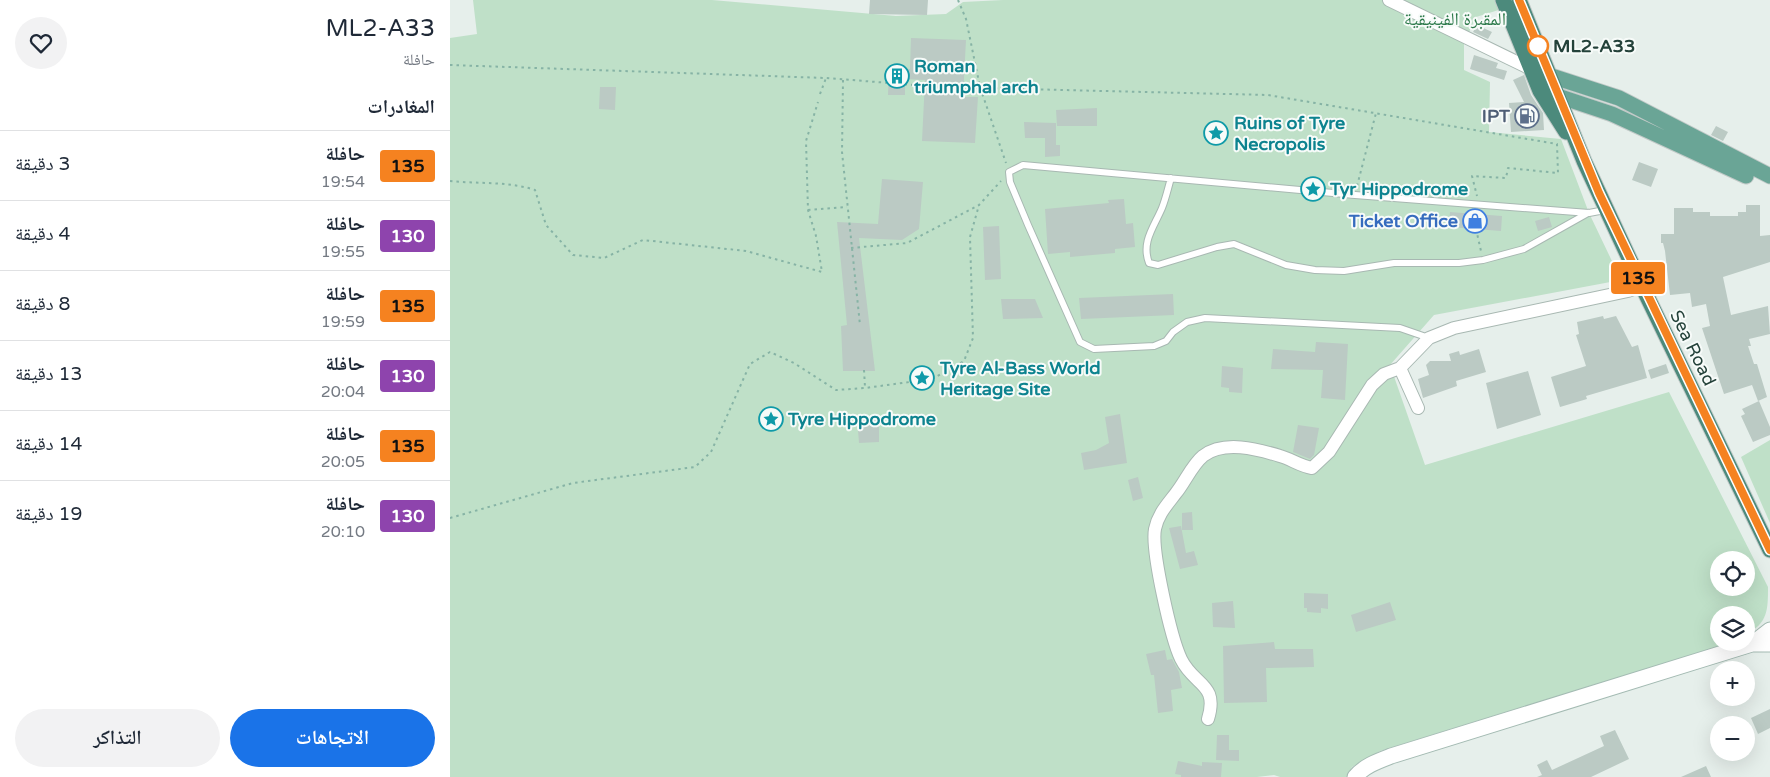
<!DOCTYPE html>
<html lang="ar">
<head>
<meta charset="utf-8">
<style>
	body { margin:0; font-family:"Varela Round","Noto Naskh Arabic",sans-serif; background:#f2f2f3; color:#1f2937; direction:rtl; height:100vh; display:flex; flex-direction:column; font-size:19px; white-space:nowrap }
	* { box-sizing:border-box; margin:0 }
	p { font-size:16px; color:#747a83 }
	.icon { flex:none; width:28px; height:28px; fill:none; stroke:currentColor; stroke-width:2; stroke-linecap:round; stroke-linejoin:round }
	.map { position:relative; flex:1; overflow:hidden; direction:ltr }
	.panel { display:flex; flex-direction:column; background:#fff; width:450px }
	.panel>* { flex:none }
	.badge { padding:0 10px; border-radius:4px; font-size:18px; line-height:32px }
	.tools { position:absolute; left:1260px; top:551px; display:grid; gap:10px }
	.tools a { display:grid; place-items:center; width:45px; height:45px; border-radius:50%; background:#fff; box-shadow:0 5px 20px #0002; font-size:25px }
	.map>.badge { position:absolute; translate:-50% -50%; box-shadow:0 0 0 2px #fff }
	h2 { padding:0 15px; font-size:19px; line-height:45px }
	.round { display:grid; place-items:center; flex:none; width:52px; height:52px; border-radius:26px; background:#f2f2f3 }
	.summary { display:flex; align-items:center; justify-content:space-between; height:85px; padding:0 15px }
	h1 { font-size:24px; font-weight:600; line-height:38px }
	.action { display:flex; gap:10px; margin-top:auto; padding:10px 15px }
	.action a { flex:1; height:58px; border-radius:30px; background:#1a73e8; color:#fff; font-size:20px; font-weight:600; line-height:58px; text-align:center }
	.action a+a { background:#f2f2f3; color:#1f2937 }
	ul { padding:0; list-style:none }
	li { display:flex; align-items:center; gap:15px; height:70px; padding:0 15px; border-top:1px solid #e0e1e3 }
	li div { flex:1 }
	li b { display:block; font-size:19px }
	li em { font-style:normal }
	li .badge { min-width:55px; font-weight:700; text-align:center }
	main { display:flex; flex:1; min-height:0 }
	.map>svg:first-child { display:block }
	.green { fill:#bfe0c8; fill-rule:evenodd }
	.building { fill:#bbcac4 }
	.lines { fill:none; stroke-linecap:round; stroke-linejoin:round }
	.service-casing { stroke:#a8b8b2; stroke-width:8 }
	.minor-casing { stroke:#a8b8b2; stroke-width:14 }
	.secondary-casing { stroke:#a4bbb3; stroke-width:17 }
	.primary-casing { stroke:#c2cac8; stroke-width:17 }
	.trunk-casing { stroke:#c2cac8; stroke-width:17 }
	.path { stroke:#86b3a5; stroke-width:2; stroke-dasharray:2.5 4; stroke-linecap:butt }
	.service { stroke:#fff; stroke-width:6 }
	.minor { stroke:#fff; stroke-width:12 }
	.secondary { stroke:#fff; stroke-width:15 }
	.primary { stroke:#6aa596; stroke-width:15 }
	.trunk { stroke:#4c8a7c; stroke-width:15 }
	.line-casing { stroke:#fff; stroke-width:11 }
	.line { stroke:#f58220; stroke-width:8 }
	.stop-dot { fill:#fff; stroke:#f58220; stroke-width:2.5 }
	.labels { text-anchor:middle; stroke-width:4; stroke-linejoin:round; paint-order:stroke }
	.park-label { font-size:18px; fill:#2d7a4b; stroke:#f7fbf9 }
	.stop-label { font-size:18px; font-weight:bold; fill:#24423a; stroke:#f7fbf9; text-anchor:start }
	.culture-label { font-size:18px; font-weight:bold; fill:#0d838f; stroke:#f7fbf9; text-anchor:start }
	.service-label { font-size:18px; font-weight:bold; fill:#4e5e75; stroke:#f7fbf9; text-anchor:end }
	.shop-label { font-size:18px; font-weight:bold; fill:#366cbe; stroke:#f7fbf9; text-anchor:end }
	.street-label { font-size:18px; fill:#24423a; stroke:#f7fbf9 }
</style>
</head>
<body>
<main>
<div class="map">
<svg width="1320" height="777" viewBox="0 0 1320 777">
	<rect width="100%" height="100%" fill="#e6efeb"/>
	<!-- green -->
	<path class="green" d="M23 0H262L446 16 496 14 513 2 553 0H1051L1055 8 1026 17 1014 43V70L1040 82 1039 132 1111 139 1139 213 1171 280 984 315 940 365 975 465 1219 392 1318 587C1318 609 1318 624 1296 634V615H1269V642L1279 643 930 751 902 767 897 777H830L824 775 807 777H0V38L27 34ZM1269 560H1296V588H1269Z
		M1320 440V523L1291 457Z"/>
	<!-- building -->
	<path class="building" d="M420 0H478L477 15 419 14Z
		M1027 25 1042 32 1038 39 1023 32Z
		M461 38 516 40 513 97H528L525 143 472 141 475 80 455 79V95H438L439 68 460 69Z
		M1024 55 1048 63 1046 68 1057 71 1054 80 1020 69Z
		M1074 75 1081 95 1093 113 1094 130 1061 132 1059 103 1074 102 1063 80Z
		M150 87H166L165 110 149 109Z
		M647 108V126H607L606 110Z
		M574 122 606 123V145H610V156L595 157V138H575Z
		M1266 126 1278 132 1273 141 1261 135Z
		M1189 162 1208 169 1201 187 1182 180Z
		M432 179 473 182 469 229 452 240 409 238 425 371H393L391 326 397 325 387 222 428 224Z
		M674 199 676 224 683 223 685 247 665 249V253L620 257V252L598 254 595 209 659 203 658 200Z
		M1296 205H1310V236L1320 235V262L1273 277 1281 315 1318 306 1320 334 1299 339 1301 346H1298L1304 364H1307L1317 397 1308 401 1302 385 1274 394 1252 328 1260 326 1256 304 1242 307 1240 293 1220 295 1215 251 1213 243H1211V234H1224V208H1243V212H1260V216H1288V212H1296Z
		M1000 212 1052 216 1051 231 999 227Z
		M1099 217 1102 227 1088 231 1085 221Z
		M549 226 551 279 535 280 533 227Z
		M723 294 724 315 631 319 629 298Z
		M551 299H585L593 318 553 319Z
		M1153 316 1154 319 1166 316 1182 347 1188 345 1197 378 1136 396 1137 399 1110 407 1101 377 1136 366 1126 335 1129 334 1127 322Z
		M866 342 898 344 895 400 871 398 873 370 821 369 823 349 865 352Z
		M1029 349 1036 372 1006 381 1007 386 973 398 968 379 979 375 976 365 980 361H1001L999 354 1009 351 1010 355Z
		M1216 364 1219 373 1201 379 1198 370Z
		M772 366 793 368 792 393 779 392V388L771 387Z
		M1078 371 1091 415 1047 429 1036 383Z
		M1309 401 1320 427V435L1303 442 1291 416 1295 414 1292 409Z
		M670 414 677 463 634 470 631 453 646 450 659 443 655 417Z
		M429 415V442L409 443 407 417Z
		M848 425 869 428 864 455 860 459 843 452Z
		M688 477 693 498 683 501 678 480Z
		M742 512 743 530H732V513Z
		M731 526 736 553 744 551 748 565 730 569 719 528Z
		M854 593 878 594V609L871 608V613L857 612V608H854Z
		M783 601 785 628 763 627 762 603Z
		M940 602 946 620 906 632 901 615Z
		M824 642 825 649H863L864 667 816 668 817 702 774 703 773 646Z
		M715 650 717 660 722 659 729 672 732 688 721 690 723 711 708 713 704 675H701L696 654Z
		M1320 709V728L1308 734 1301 718Z
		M1165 730 1179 759 1141 777H1087L1092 775 1087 765 1097 760 1102 770 1154 746 1150 736Z
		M767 735H779V750H789V761L766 760Z
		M728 761 752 766V762L772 763 771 777H731V775L725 774Z
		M1256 766 1261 777H1231Z"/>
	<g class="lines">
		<!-- service casing -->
		<g class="service-casing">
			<path id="service" d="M721 178C718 188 716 198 712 208 704 227 691 242 699 263L708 265 767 247 784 244 836 265 865 270 894 271 944 263H1009L1033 260 1074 249 1138 213
				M979 338 950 328 755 318 737 322 723 332 716 341 704 346 644 349 630 342 578 225 560 182 559 172 573 165 905 195 1139 213 1155 210"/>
		</g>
		<!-- minor casing -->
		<g class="minor-casing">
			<path id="minor" d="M939 0 1081 69
				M950 368 968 408
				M758 719C769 683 744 686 731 659 721 638 701 550 705 529 708 514 717 505 726 493 735 482 742 465 753 456 774 440 807 449 830 456 841 459 850 466 862 468L879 452 922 385 934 374 950 368 979 338 1004 328 1178 291 1192 286"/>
		</g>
		<!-- secondary casing -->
		<g class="secondary-casing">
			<path id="secondary" d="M1302 644 1320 630
				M905 777C914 766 928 761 941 756L1302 644H1320"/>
		</g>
		<!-- primary casing -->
		<g class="primary-casing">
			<path id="primary" d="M1089 72 1169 98 1320 176
				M1096 92 1162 114 1296 176"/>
		</g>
		<!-- trunk casing -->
		<g class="trunk-casing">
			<path id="trunk" d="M1053 0 1090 91 1116 132
				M1069 0 1134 161 1192 286 1320 550"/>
		</g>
		<!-- path -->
		<path class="path" d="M508 0 516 19 530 87 556 163
			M0 65 376 78 490 87 818 95 1107 144 1108 173 1058 168 1056 178 1022 176 1027 196
			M393 80 392 152 410 325
			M370 94 376 78
			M0 181C28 184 58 181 85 190L96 225 123 255 154 258 193 240 296 251 372 272 366 236 358 210 356 141 368 102
			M907 186 926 113
			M358 210 397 207
			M1026 229 1031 251
			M401 248 457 243 529 205 551 181
			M414 370 415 387
			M0 518 123 483 245 467 261 452 300 364 320 352 344 363 386 390 415 388 482 379 514 361 523 338 520 237 529 205"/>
		<!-- service -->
		<use href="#service" class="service"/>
		<!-- minor -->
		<use href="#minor" class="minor"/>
		<!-- secondary -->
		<use href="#secondary" class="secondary"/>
		<!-- primary -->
		<use href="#primary" class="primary"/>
		<!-- trunk -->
		<use href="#trunk" class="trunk"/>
	</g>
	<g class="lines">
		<!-- line casing -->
		<g class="line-casing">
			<path id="line" d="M1069 0 1149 193 1320 550"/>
		</g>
		<!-- line -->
		<use href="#line" class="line"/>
	</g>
	<!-- icons -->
	<defs>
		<g id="building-ring" transform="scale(1.25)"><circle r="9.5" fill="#f7fbf9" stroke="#0f9aa8" stroke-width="1.5"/><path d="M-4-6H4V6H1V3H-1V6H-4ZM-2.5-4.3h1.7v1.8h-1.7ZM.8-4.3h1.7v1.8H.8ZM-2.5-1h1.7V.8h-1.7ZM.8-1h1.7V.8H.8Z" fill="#0f9aa8"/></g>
		<g id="fuel-ring" transform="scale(1.25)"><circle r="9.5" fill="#f7fbf9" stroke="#5c6f8a" stroke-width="1.5"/><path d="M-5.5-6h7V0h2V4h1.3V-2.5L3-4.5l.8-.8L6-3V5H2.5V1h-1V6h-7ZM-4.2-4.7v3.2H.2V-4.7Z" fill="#5c6f8a"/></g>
		<g id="sight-ring" transform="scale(1.25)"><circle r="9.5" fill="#f7fbf9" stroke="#0f9aa8" stroke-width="1.5"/><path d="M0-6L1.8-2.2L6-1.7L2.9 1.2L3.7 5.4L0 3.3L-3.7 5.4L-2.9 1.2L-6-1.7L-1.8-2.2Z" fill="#0f9aa8"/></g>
		<g id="shop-ring" transform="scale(1.25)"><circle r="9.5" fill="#f7fbf9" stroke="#3f7fe0" stroke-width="1.5"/><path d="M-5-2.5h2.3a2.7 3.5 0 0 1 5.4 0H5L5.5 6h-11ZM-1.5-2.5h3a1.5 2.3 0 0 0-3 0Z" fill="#3f7fe0"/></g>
	</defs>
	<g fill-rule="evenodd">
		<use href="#building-ring" x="447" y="76"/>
		<use href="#fuel-ring" x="1077" y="116"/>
		<use href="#sight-ring" x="766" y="133"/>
		<use href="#sight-ring" x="863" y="189"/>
		<use href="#shop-ring" x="1025" y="221"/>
		<use href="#sight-ring" x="472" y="378"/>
		<use href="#sight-ring" x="321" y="419"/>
	</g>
	<!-- markers -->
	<circle class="stop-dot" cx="1088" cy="46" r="10"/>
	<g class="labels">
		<!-- park labels -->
		<g class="park-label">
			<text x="1005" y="25">المقبرة الفينيقية</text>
		</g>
		<!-- stop labels -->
		<g class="stop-label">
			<text x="1103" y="52">ML2-A33</text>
		</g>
		<!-- culture labels -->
		<g class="culture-label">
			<text x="464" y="72">Roman<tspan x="464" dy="21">triumphal arch</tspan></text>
			<text x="784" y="129">Ruins of Tyre<tspan x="784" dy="21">Necropolis</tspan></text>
			<text x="880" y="195">Tyr Hippodrome</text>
			<text x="490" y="374">Tyre Al-Bass World<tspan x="490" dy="21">Heritage Site</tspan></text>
			<text x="338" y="425">Tyre Hippodrome</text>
		</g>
		<!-- service labels -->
		<g class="service-label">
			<text x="1060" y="122">IPT</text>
		</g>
		<!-- shop labels -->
		<g class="shop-label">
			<text x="1008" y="227">Ticket Office</text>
		</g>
		<!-- street labels -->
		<g class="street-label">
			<text transform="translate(1243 348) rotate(64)" y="6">Sea Road</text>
		</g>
	</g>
</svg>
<div class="tools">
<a><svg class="icon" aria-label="locate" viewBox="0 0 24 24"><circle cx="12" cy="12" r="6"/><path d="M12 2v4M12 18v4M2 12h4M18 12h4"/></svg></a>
<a><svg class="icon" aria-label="layers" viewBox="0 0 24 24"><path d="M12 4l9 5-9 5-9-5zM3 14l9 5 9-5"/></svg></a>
<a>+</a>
<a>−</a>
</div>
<b class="badge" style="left:1188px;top:278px;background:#f58220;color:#111">135</b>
</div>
<section class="panel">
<div class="summary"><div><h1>ML2-A33</h1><p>حافلة</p></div><a class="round"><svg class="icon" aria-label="heart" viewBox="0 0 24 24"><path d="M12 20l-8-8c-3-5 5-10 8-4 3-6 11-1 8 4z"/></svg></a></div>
<h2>المغادرات</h2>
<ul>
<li><span class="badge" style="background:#f58220;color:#111">135</span><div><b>حافلة</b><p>19:54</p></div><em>3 دقيقة</em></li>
<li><span class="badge" style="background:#8e44ad;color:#fff">130</span><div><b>حافلة</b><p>19:55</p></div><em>4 دقيقة</em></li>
<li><span class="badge" style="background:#f58220;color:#111">135</span><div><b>حافلة</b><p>19:59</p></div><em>8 دقيقة</em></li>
<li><span class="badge" style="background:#8e44ad;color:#fff">130</span><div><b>حافلة</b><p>20:04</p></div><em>13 دقيقة</em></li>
<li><span class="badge" style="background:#f58220;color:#111">135</span><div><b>حافلة</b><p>20:05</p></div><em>14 دقيقة</em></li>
<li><span class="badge" style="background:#8e44ad;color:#fff">130</span><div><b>حافلة</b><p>20:10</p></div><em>19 دقيقة</em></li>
</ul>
<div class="action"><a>الاتجاهات</a><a>التذاكر</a></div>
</section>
</main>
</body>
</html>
